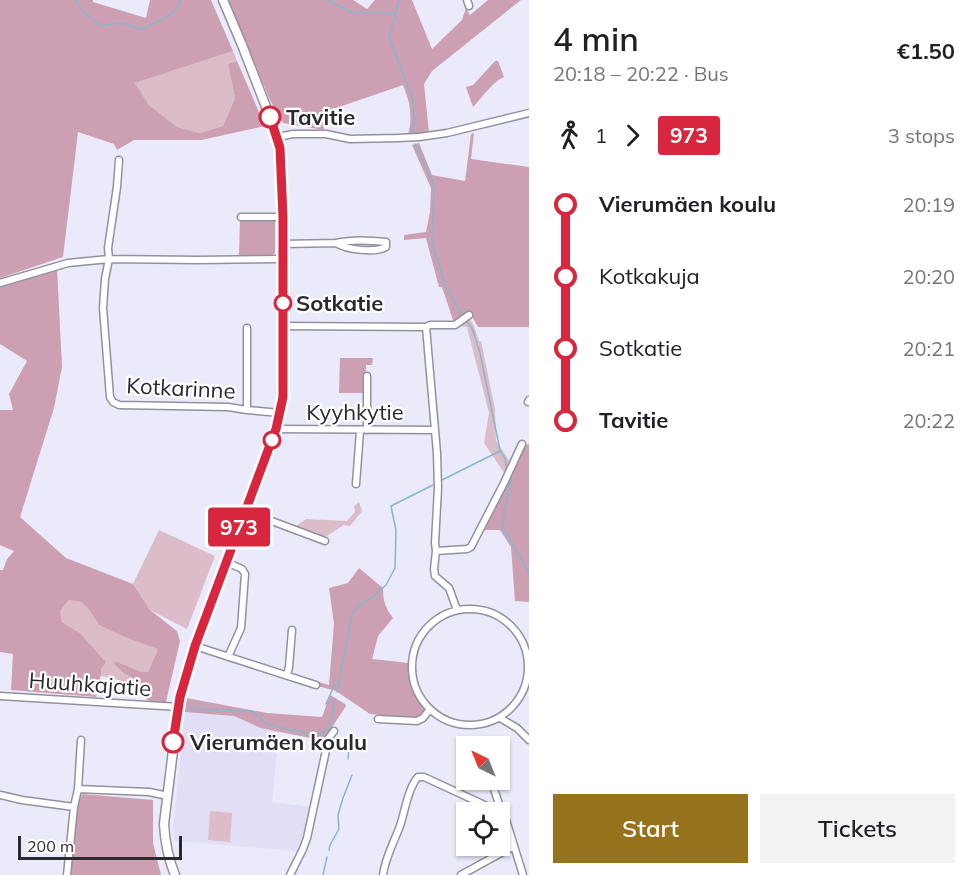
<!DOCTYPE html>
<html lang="en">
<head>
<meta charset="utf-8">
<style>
	body { margin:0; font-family:Mulish,sans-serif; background:#f2f2f2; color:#202124; height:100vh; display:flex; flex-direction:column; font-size:22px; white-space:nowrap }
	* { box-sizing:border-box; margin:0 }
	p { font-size:20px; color:#757577 }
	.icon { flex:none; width:33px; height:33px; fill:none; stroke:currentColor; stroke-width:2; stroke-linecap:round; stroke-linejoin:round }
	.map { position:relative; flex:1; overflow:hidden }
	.drawer { display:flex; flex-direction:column; background:#fff; width:450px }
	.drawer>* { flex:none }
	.badge { padding:0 12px; border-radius:4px; font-size:21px; line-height:39px }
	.needle { width:39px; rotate:317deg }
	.buttons { position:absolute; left:456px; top:736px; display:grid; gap:12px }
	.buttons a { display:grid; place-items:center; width:54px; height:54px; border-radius:0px; background:#fff; box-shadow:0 2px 4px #0004; font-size:30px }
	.scale { position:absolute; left:18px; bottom:15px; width:164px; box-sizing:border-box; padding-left:6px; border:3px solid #2b2a30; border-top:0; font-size:16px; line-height:21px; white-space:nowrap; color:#2b2a30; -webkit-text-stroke:4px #fff; paint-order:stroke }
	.map>.badge { position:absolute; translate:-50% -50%; box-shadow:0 0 0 3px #fff }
	.legs { display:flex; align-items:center; gap:9px; height:66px; padding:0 24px; font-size:20px }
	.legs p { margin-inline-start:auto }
	.overview { display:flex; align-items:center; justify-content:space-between; height:102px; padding:0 24px }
	h1 { font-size:33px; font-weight:600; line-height:45px }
	.action { display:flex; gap:12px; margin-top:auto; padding:12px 24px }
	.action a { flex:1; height:69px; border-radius:0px; background:#97721c; color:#fff; font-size:24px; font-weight:600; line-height:69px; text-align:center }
	.action a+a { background:#f2f2f2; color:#202124 }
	ul { padding:0 24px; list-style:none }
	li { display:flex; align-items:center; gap:21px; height:72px; font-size:22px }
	li i { display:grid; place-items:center; width:9px; height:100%; margin:0 8px; background:currentColor }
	li i::after { content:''; width:15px; height:15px; margin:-8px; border:4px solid; border-radius:50%; background:#fff }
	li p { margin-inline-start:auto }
	li:first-child i { background:linear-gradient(#0000 50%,currentColor 0) }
	li:last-child i { background:linear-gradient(currentColor 50%,#0000 0) }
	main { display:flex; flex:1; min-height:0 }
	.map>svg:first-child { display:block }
	.built { fill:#e1def6 }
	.green { fill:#dbbcc8 }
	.forest { fill:#cc9fb2 }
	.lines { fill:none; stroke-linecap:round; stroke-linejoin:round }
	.stream { stroke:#88b6cc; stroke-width:1.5 }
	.minor-casing { stroke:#9391a0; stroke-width:9 }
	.secondary-casing { stroke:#9391a0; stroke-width:11 }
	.minor { stroke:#fff; stroke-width:6 }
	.secondary { stroke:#fff; stroke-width:8 }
	.line-1-casing { stroke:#fff; stroke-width:14 }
	.line-1 { stroke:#d7263d; stroke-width:9 }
	.stop-1-dot { fill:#fff; stroke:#d7263d; stroke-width:3 }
	.labels { text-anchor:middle; stroke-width:4.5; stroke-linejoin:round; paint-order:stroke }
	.stop-label { font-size:22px; font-weight:bold; fill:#2b2a30; stroke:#fff; text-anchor:start }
	.street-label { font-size:22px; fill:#2b2a30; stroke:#fff }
</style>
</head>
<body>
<main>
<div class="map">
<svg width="529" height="875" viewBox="0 0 529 875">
	<rect width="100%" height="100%" fill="#ebeafa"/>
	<!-- built -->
	<path class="built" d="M185 712 234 716 261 728 279 731 272 802 312 807 298 851 175 841 173 830Z"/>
	<!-- green -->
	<path class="green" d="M233 51 237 61 228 64 235 98 223 126 200 133 177 127 149 105 135 83Z
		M469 317 474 326 479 341H481L495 409 496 441 511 463 505 474 484 443 489 413 467 327 456 326Z
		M359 502 362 511 350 526 344 525 327 536 323 537 295 527 306 519 347 521 355 512 354 506Z
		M159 530 215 556 187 629 150 610 133 584Z
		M69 600 81 602 87 607 99 625 158 649 148 672H142L117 662 145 684 146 699C135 685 118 678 101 676L100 669 106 662 80 633 62 622 60 611Z
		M210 811 232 813 230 842 208 840Z"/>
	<!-- forest -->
	<path class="forest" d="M0 0H93V2L146 18 150 0H211L233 51 135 83 149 105 177 127 200 133 223 126 235 98 228 64 237 61 265 126 201 140H134L117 150 114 144 78 132 63 257 0 278Z
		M228 0H353L367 9 375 0H412L432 49 462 20 466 8 470 15 488 0H521L432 71 424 84 429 133 408 135C413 118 410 101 403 85L322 113 324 130 283 123 270 100Z
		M495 61H498L504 77C492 82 482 98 473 107L466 87 473 85Z
		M474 133 471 159 529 167V327H478L470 313 454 323 442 287H439L426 238 404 240V235L426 232 430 212 431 188 412 145 419 143 432 175 465 181 471 134Z
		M240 218 275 219V253L273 255H239Z
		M57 268 62 367 54 408 20 517 66 558 133 584 150 610 177 631 180 641 166 702 153 703 146 699 145 684 125 674 113 663 117 662 142 672H148L158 649 125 637 99 625 87 607 81 602 69 600 60 611 62 622 80 633 106 662 101 669V674L96 697 11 690 13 654 0 652V570H3L7 559 14 551 0 545V410H13L9 394 27 361 0 344V287Z
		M340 358H373L372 365H366L364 393H339Z
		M529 444V602L515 601 511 547 500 530H482L526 445Z
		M359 568 383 588C383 601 385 607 393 618L378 636 372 659 409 663C410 681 415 696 427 709L417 718 370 714 336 691 318 686 319 682 329 685 334 624 329 588 348 583Z
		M330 695 345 704 346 706 325 738 323 743 320 740 261 728 234 716 185 712 186 698 267 713 322 717Z
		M82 794 153 800V843L161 875H71L77 806Z"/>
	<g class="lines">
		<!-- stream -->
		<path class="stream" d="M76 0 82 11 101 26 116 23 126 24 140 29 145 28 170 15 177 8 180 0
			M328 0 352 13H388L395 14
			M399 0 389 38 412 96 415 120 412 134
			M415 144 432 180 434 188 432 242 445 285 463 318
			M466 321 472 328 480 353 500 450 505 459 507 471
			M442 480 500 451
			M511 480 502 526 529 572
			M337 692 352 614 361 604 373 597 386 585 395 568 396 530 391 506 433 485
			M326 704 335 684
			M188 709 252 711 267 724 316 736 324 732 331 724 335 699
			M333 740 336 742 346 744 349 749 348 759
			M329 850 330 845 339 829 338 815 343 798 352 775
			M323 875 327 857"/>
		<!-- minor casing -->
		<g class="minor-casing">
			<path id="minor" d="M467 0 469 6
				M278 137 293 134H326L350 139 397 138 419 137 447 133 529 113
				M119 160 117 187 108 248 109 259 105 279 103 308 110 397 113 402 119 405 228 407 247 410
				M241 217H283
				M283 244 336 243C347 250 375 253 386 247V242C369 240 353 239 336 243
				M0 283 68 263 109 259 198 260 283 259
				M283 326 426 327 437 453 438 488 435 543 436 551 434 569 435 576 449 588 457 610
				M426 327 430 325H455L469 315
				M247 328V410L280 413
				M528 402 529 400
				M276 429 435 430
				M367 430V376
				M356 484 360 431
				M245 511 325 541
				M436 551 467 549 471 547 504 483 522 444
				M226 562 242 569 245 574 241 628 228 657
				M412 667a58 58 0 1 1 116 0a58 58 0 1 1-116 0Z
				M195 646 316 685
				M287 675 289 667 292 630
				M0 696 179 707
				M500 718 517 728 529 740
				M378 719 417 721 423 718 430 709
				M491 780 502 813
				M78 789 149 792 168 796
				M0 795 22 800 74 807
				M67 875 74 807 78 789 81 740
				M290 875 303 849 307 838 325 755 328 739 334 731
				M383 875C385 858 394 842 400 826 405 811 408 788 418 777H424L502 813 506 820 523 875
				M461 875 514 846"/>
		</g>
		<!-- secondary casing -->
		<g class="secondary-casing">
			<path id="secondary" d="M175 875C168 858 165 842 164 824L176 726 183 682 199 635 276 429 280 413 283 397V244L280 148 275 130 242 45 223 0"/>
		</g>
		<!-- minor -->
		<use href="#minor" class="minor"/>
		<!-- secondary -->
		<use href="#secondary" class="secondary"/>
	</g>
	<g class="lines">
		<!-- line-1 casing -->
		<g class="line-1-casing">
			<path id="line-1" d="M173 742 180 697 195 646 276 429 283 397V217L280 148 270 117"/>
		</g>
		<!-- line-1 -->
		<use href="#line-1" class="line-1"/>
	</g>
	<!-- markers -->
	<g class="stop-1-dot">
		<circle cx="270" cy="117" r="10"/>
		<circle cx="283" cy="303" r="8"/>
		<circle cx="272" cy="440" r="8"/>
		<circle cx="173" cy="742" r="10"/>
	</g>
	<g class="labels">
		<!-- stop labels -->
		<g class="stop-label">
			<text x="286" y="125">Tavitie</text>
			<text x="296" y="311">Sotkatie</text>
			<text x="190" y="750">Vierumäen koulu</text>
		</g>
		<!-- street labels -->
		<g class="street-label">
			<text transform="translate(181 388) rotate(3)" y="8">Kotkarinne</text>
			<text x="355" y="420">Kyyhkytie</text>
			<text transform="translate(90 684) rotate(4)" y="8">Huuhkajatie</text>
		</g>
	</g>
</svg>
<div class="buttons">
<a><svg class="needle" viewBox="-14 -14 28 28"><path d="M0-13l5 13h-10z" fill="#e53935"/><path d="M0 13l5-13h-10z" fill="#757577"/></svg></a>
<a><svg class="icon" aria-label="locate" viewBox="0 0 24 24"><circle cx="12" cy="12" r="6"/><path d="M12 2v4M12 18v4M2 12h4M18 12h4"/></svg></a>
</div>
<div class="scale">200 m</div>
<b class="badge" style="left:239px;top:527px;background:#d7263d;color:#fff">973</b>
</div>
<section class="drawer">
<div class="overview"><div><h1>4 min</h1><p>20:18 – 20:22 · Bus</p></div><b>€1.50</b></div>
<div class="legs"><svg class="icon" aria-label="walk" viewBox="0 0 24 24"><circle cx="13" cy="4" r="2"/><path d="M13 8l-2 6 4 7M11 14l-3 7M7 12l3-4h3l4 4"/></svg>1<svg class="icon" aria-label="forward" viewBox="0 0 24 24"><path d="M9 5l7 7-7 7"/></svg><b class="badge" style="background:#d7263d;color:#fff">973</b><p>3 stops</p></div>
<ul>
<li><i style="color:#d7263d"></i><b>Vierumäen koulu</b><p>20:19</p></li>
<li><i style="color:#d7263d"></i><span>Kotkakuja</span><p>20:20</p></li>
<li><i style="color:#d7263d"></i><span>Sotkatie</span><p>20:21</p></li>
<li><i style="color:#d7263d"></i><b>Tavitie</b><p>20:22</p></li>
</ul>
<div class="action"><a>Start</a><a>Tickets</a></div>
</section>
</main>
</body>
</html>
